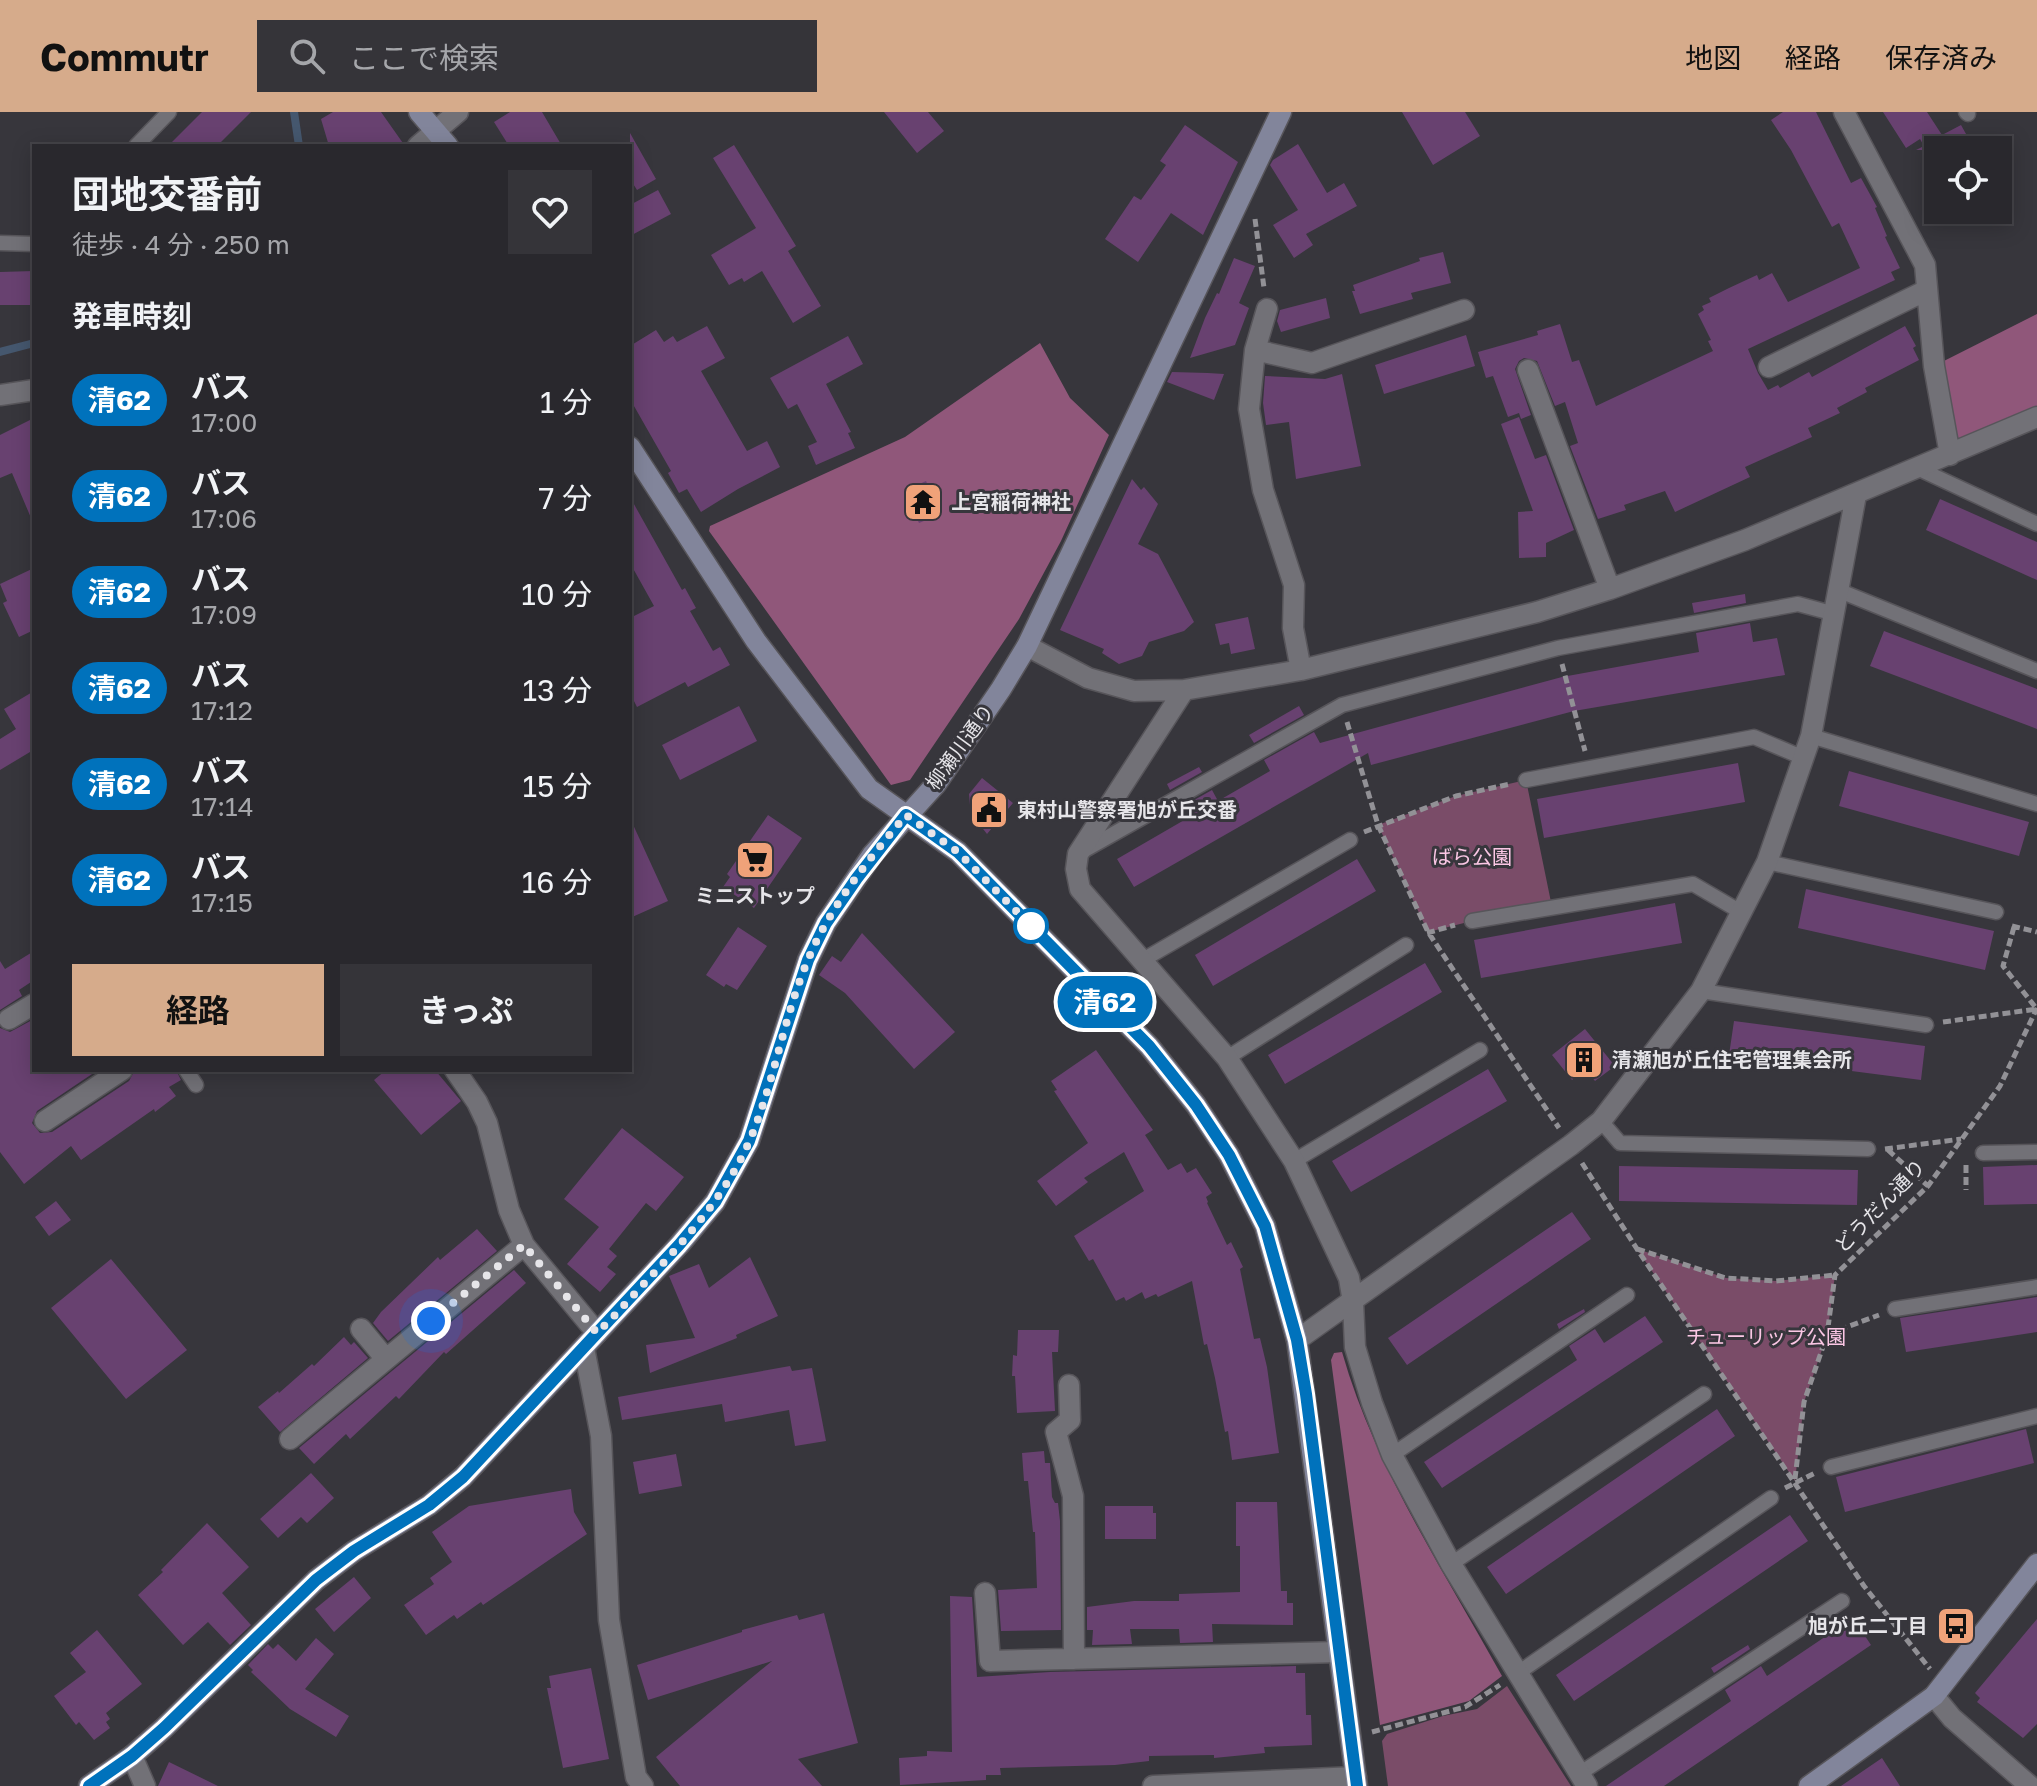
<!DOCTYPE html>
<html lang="ja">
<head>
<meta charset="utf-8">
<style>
	body { margin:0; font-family:"Golos Text","Noto Sans JP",sans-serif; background:#353439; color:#f1f3f6; height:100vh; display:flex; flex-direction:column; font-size:30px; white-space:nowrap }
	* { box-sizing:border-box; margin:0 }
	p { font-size:26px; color:#a5a6aa }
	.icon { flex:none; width:44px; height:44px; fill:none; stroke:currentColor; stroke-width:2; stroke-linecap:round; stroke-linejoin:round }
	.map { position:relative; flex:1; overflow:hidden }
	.side { position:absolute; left:32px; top:32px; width:600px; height:928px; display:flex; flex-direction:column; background:#29282d; border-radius:0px; box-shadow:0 4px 20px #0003,0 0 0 2px #454449 }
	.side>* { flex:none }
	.badge { padding:0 16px; border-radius:26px; font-size:28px; line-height:52px }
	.buttons { position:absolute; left:1924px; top:24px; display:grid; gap:16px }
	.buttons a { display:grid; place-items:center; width:88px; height:88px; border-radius:0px; background:#29282d; box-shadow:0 4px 20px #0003,0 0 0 2px #454449; font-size:40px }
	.you { position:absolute; width:40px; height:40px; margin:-20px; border:6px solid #fff; border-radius:50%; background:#1a73e8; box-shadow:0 0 0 12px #1a73e833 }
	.map>.badge { position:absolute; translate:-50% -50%; box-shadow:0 0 0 4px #fff }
	h2 { padding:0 40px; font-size:30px; line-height:72px }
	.round { display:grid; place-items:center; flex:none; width:84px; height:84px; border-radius:0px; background:#353439 }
	.summary { display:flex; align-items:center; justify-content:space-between; height:136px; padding:0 40px }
	h1 { font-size:38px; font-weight:700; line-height:60px }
	.action { display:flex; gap:16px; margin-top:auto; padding:16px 40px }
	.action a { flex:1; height:92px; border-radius:0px; background:#d6ab8b; color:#111; font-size:32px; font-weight:700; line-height:92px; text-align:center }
	.action a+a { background:#353439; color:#f1f3f6 }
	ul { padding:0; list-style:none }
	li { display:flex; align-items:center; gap:24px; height:96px; padding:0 40px }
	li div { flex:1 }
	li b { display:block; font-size:30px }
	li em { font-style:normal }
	li .badge { min-width:88px; font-weight:700; text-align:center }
	header { display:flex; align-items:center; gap:48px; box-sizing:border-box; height:112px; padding:0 40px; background:#d6ab8b; color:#111 }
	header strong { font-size:38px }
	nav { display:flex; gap:44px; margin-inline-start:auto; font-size:28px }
	.search { width:560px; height:72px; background:#353439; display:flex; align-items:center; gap:20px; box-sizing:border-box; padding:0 28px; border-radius:0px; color:#a5a6aa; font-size:30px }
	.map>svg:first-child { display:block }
	.green { fill:#7a4c68 }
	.forest { fill:#90577a }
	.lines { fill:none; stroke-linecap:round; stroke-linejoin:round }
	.stream { stroke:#45576e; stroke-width:8 }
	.building { fill:#684170 }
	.lane-casing { stroke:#57555a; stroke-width:17 }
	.street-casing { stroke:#57555a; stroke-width:23 }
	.secondary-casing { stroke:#57555a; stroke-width:23 }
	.path { stroke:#929196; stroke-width:5; stroke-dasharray:8 4; stroke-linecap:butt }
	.lane { stroke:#727177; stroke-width:14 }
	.street { stroke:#727177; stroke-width:20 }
	.secondary { stroke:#82859b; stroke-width:20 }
	.line-casing { stroke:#fff; stroke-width:18 }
	.line { stroke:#0072bc; stroke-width:12 }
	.walk { stroke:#e6e5e9; stroke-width:8; stroke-dasharray:0 14.4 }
	.stop-dot { fill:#fff; stroke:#0072bc; stroke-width:4 }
	.labels { text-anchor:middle; stroke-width:6; stroke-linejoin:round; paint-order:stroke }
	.poi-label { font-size:20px; font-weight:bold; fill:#e6e5e9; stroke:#37363c; text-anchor:start }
	.street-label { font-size:20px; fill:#e6e5e9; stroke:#37363c }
	.park-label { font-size:20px; fill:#fbc7e5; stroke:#37363c }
</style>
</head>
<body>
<header>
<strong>Commutr</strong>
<div class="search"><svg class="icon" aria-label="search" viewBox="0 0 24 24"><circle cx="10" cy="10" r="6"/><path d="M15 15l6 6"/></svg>ここで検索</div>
<nav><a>地図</a><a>経路</a><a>保存済み</a></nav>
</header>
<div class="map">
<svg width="2037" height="1674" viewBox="0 0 2037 1674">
	<rect width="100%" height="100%" fill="#37363c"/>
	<!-- green -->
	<path class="green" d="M1526 668 1552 795 1472 809 1428 820 1378 713 1456 684Z
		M1637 1137 1726 1166 1776 1169 1835 1163 1827 1223 1804 1290 1795 1369Z
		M1507 1574 1571 1674H1388L1382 1629 1387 1622 1443 1604 1477 1597Z"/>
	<!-- forest -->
	<path class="forest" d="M2037 202V305L1950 343 1934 254Z
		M1040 231 1070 286 1109 323 1061 429 1019 507 910 668 891 673 709 419 710 414 905 325Z
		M1342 1240C1375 1356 1444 1459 1502 1564L1469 1589 1380 1613 1331 1248 1334 1241Z"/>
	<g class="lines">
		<!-- stream -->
		<path class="stream" d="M294 0 299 34
			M0 240 34 231"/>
	</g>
	<!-- building -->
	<path class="building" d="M202 0H251L217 34H168Z
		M333 0H381L405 34H329L321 7Z
		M510 0H542L562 34H509L494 10Z
		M884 0H928L944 19 917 41Z
		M1402 0H1465L1480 24 1433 53Z
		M1783 0H1816L1851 71 1861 66 1877 95 1875 96 1887 124 1885 125 1900 156 1891 160 1895 168 1748 237 1758 261 1768 278 1778 273 1780 276 1809 260 1812 265 1905 214 1916 234 1913 236 1919 248 1865 276 1867 280 1837 296 1840 301 1808 316 1812 325 1745 355 1750 365 1675 400 1665 379 1624 393 1626 398 1598 407 1570 334 1578 331 1565 290 1555 294 1537 249 1524 246 1519 249 1515 257 1531 303 1521 307 1519 301 1508 305 1493 264 1486 266 1478 240 1538 223 1537 219 1560 212 1572 250 1579 248 1596 294 1713 239 1708 229 1711 228 1698 202 1704 198 1702 194 1711 190 1709 186 1729 176 1757 163 1759 168 1772 161 1788 190 1860 156 1839 111 1832 115 1791 38 1771 8Z
		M1883 0H1927L1942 23 1961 13 1975 38H1916L1924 34 1920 27 1906 36Z
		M1185 13 1238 50 1203 123 1171 101 1138 150 1105 127 1134 84 1141 88 1166 53 1160 49Z
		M630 21 656 67 637 78 630 67Z
		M1298 32 1327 81 1344 71 1357 94 1306 122 1313 133 1294 146 1273 113 1298 98 1270 53 1273 48Z
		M734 33 796 134 788 139 821 194 793 211 762 159 744 170 742 166 729 173 711 143 756 116 713 46Z
		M658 78 671 102 630 124V93Z
		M1443 140 1451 171 1411 181 1413 187 1360 202 1352 179H1355L1353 173 1420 149 1419 146Z
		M1234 146 1255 154 1239 191 1249 196 1235 233 1190 246 1205 206 1217 181 1219 182Z
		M34 159V193H0V160Z
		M1326 186 1330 206 1281 220 1277 209 1280 198Z
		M707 214 725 246 701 259 747 339 767 329 780 355 738 377 701 400 687 377 679 381 668 361 671 359 630 287V234L656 218 664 230 673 224 677 230Z
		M1466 223 1475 254 1384 282 1375 253Z
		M848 224 863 252 826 272 851 320 848 321 855 336 816 353 808 334 817 330 797 292 788 297 770 266Z
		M1172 260 1208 261 1224 262 1214 288 1167 270Z
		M1342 262 1361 354 1296 367 1289 310 1266 313 1263 291 1265 264 1325 267Z
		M1519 305 1535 347 1546 343 1574 418 1546 431V445L1519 446 1518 400 1533 399 1501 312Z
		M34 306V413L12 361 0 366V323Z
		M1132 367 1141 378 1144 375 1158 392 1138 432 1158 442 1194 510 1184 519 1149 530 1142 544 1119 552 1102 541 1104 537 1060 518Z
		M926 369 941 402 919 411 904 379Z
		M630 385 682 478 685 476 696 496 690 499 713 539 720 535 730 553 688 575 685 570 637 595 630 581V506L654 494 630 451Z
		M1940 387 2037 430V468L1926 418Z
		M34 456V518L19 525 3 491 7 489 0 472Z
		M1745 482 1746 491 1694 501 1692 491Z
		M1248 505 1255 537 1231 542 1229 531 1220 533 1215 512Z
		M1750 511 1753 530 1777 526 1785 563 1574 599 1371 653 1368 641 1134 775 1117 747 1186 707 1180 696 1212 678 1218 689 1270 659 1264 648 1314 620 1320 631 1562 565 1699 540 1696 521Z
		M1884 519 2037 577V617L1870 554Z
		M34 579V646L30 640 0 658V627L16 617 4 597Z
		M739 594 757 629 680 668 662 633Z
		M1299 594 1304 603 1254 631 1249 623Z
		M1738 651 1745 690 1544 726 1537 687Z
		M1199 655 1202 660 1170 678 1167 672Z
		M1849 659 2029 710 2019 744 1839 694Z
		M982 666 1013 691 987 722 973 704 970 693 969 682Z
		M768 703 802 726 754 796 723 775 730 765 727 762Z
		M630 706 668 789 630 806Z
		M1357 747 1376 779 1213 874 1195 843Z
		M1806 777 1994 819 1985 858 1798 816Z
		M1675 791 1682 831 1481 866 1474 828Z
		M738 815 767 834 737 878 726 872 724 875 706 863Z
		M862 821 955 920 914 957 845 881 819 863 832 844 841 850Z
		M34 839V868L19 878 22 884 0 898V849L5 857Z
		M1425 851 1442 880 1285 972 1268 943Z
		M34 907V958H98L37 999 32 1011 40 1021 52 1020 129 969 135 958H176L181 968 169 975 176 984 155 1000 154 997 81 1048 71 1034 24 1072 0 1040V916L10 920Z
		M1734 909 1925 934 1921 968 1729 943Z
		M1585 917 1615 954 1595 969 1585 957 1572 968 1552 943Z
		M1096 938 1153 1018 1145 1023 1168 1058 1181 1051 1187 1061 1196 1056 1212 1081 1206 1085 1208 1090 1207 1091 1227 1133 1231 1130 1243 1155 1240 1157 1254 1227 1260 1226 1267 1255 1279 1341 1232 1348 1228 1319 1225 1320 1215 1266 1207 1232 1204 1233 1192 1169 1158 1185 1156 1182 1145 1187 1142 1180 1126 1189 1124 1185 1116 1189 1093 1147 1089 1149 1074 1124 1144 1079 1124 1040 1084 1066 1088 1070 1056 1094 1037 1069 1088 1031 1054 979 1057 978 1051 969Z
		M1488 957 1507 989 1351 1080 1332 1049Z
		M386 958H435L461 989 421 1023 374 968Z
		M622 1016 684 1065 656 1099 646 1091 609 1137 617 1144 607 1155 616 1162 600 1180 567 1152 599 1115 564 1087Z
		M2037 1053V1092L1984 1093 1983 1055Z
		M1619 1054 1858 1058 1857 1093 1619 1089Z
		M56 1089 71 1108 49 1124 35 1105Z
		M1572 1100 1591 1127 1407 1253 1388 1226Z
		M477 1117 497 1139 388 1229 373 1211 381 1200 438 1145 440 1148Z
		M750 1145 778 1204 736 1223 737 1226 650 1261 646 1233 695 1226 669 1164 699 1152 709 1176Z
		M111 1147 187 1238 126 1287 51 1196Z
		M514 1158 526 1171 446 1242 444 1240 399 1287 396 1284 350 1327 346 1322 314 1352 299 1336Z
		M2037 1185V1220L1906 1240 1900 1206Z
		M1584 1197 1585 1200 1559 1217 1557 1212Z
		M1645 1204 1663 1230 1442 1376 1424 1350 1577 1248 1569 1234 1595 1217 1604 1231Z
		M1018 1218H1059L1058 1240H1052L1055 1299 1017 1301 1015 1264H1012L1013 1243 1017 1244Z
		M344 1225 351 1233 354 1230 368 1246 280 1320 258 1295 278 1279 279 1281 312 1252 314 1254Z
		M790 1254 792 1259 812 1256 826 1329 795 1334 789 1298 725 1310 722 1292 622 1308 618 1285Z
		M1717 1297 1735 1324 1506 1482 1487 1455Z
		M2026 1317 2034 1351 1845 1400 1836 1365Z
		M1044 1339 1045 1351H1050L1052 1385 1055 1391H1058L1060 1409 1061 1518 1001 1519 998 1478 1037 1476 1035 1420H1033L1028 1369H1024L1022 1341Z
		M676 1342 682 1374 639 1382 633 1350Z
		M311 1361 334 1386 307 1411 301 1405 278 1426 260 1407Z
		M571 1377 574 1400 587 1422 483 1493 481 1490 457 1507 454 1503 426 1523 404 1493 434 1472 430 1466 452 1450 432 1420 469 1394Z
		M1236 1390H1277L1281 1479H1287V1491H1293V1513L1212 1512 1213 1530 1180 1531 1179 1517H1130L1132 1532 1092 1533 1093 1518H1087V1495L1134 1489H1179V1482L1240 1480V1434H1236Z
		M1105 1394H1153V1401H1156V1427H1105Z
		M1790 1403 1808 1429 1574 1589 1556 1563Z
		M207 1411 249 1455 222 1481 251 1513 230 1533 208 1510 183 1533 138 1483 163 1460 161 1458Z
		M354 1465 371 1486 334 1520 315 1497Z
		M950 1484 972 1485 977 1565 1050 1560 1296 1554V1561H1305L1306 1603H1311L1312 1633 1264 1635 1265 1641 1214 1646V1643L1149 1644V1649L1115 1653 1000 1656 1001 1663H986V1668L900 1673 899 1646 927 1644V1639L952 1640Z
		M824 1501 858 1631 798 1647 822 1674H680L656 1645 772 1549 648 1588 637 1553 742 1520V1518L797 1503 799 1508Z
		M1853 1506 1871 1533 1664 1674H1606L1731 1589 1725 1578 1761 1554 1767 1564Z
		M2037 1507V1612L2023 1626 1977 1590 1980 1586 1975 1581Z
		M97 1518 142 1572 106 1601 110 1607 106 1610 110 1616 94 1628 79 1610 76 1613 54 1584 86 1560 70 1541Z
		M316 1526 334 1542 305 1577 349 1604 336 1625 290 1597 251 1560 253 1558 248 1553 268 1532 273 1537 278 1532 296 1549Z
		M1748 1533 1750 1537 1714 1561 1711 1556Z
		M591 1556 609 1647 563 1656 547 1576H551L549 1564Z
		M1882 1646 1900 1674H1841Z
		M169 1650 218 1674H158Z"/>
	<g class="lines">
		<!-- lane casing -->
		<g class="lane-casing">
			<path id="lane" d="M1966 0 1968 2
				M136 34 169 0
				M0 131 34 132
				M1917 356 2037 412
				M1840 479 2037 559
				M1811 624 2037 692
				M1526 668 1754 625 1804 646
				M1083 739 1342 593 1558 536 1798 492 1835 502
				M1767 750 1996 800
				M1472 809 1693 772 1741 800
				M1141 849 1350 728
				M1701 879 1926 913
				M1227 946 1406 833
				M186 958 196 973
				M1601 1009 1620 1031 1868 1037
				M1983 1041 2037 1040
				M1294 1049 1480 938
				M1895 1197 2037 1175
				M1392 1343 1627 1183
				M1831 1355 2037 1304
				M1451 1452 1704 1282
				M1518 1561 1771 1386
				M1579 1662 1842 1489"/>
		</g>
		<!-- street casing -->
		<g class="street-casing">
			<path id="street" d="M1844 0 1925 153 1934 254 1950 343
				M418 34 458 0
				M1267 197 1255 238 1249 297 1263 378 1294 473 1293 516 1301 558
				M1255 238 1312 251 1464 198
				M1769 255 1927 178
				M1528 258 1610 477
				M0 283 34 278
				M1027 534 1088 566 1134 579 1184 578 1301 558 1537 500 1610 477 1745 428 2037 305
				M1184 578 1078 742 1076 757 1080 777 1227 946 1294 1049 1349 1166 1353 1190 1355 1235 1372 1291 1392 1343 1451 1452 1587 1674
				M9 907 34 892
				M455 958 477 990 487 1011 509 1098 524 1133 597 1221
				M45 1009 122 958
				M361 1217 385 1246
				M1297 1228 1571 1033 1601 1009 1701 879 1767 750 1811 624 1856 383
				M584 1236 601 1324 609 1508 636 1665 643 1674
				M1069 1273 1070 1308 1056 1320 1073 1384 1074 1547
				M290 1327 524 1133
				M985 1481 990 1549 1339 1540
				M1934 1584 1952 1606 2030 1674
				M132 1644 145 1674
				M1153 1674 1356 1665"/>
		</g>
		<!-- secondary casing -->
		<g class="secondary-casing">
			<path id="secondary" d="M419 0 448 34
				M630 335 756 529 869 677 958 740 1149 934 1196 993 1229 1043 1265 1114 1297 1228 1357 1674
				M89 1674 132 1644 164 1616 316 1468 354 1439 429 1393 463 1365 679 1133 715 1090 749 1029 808 848 826 811 872 743 936 672 1001 577 1027 534 1281 0
				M1809 1674 1934 1584 2037 1452"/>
		</g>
		<!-- path -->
		<path class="path" d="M1255 107 1264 176
			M1562 552 1585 639
			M1347 610 1378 713 1428 820 1559 1016
			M1364 720 1456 684 1510 672
			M2012 814 2037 820
			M2014 815 2003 854 2036 896
			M1427 821 1455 813
			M1943 910 2037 897
			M1885 1037 1961 1027
			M1888 1038 1928 1074
			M1582 1051 1637 1137 1864 1474 1930 1557
			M1966 1053V1078
			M1637 1137 1726 1166 1776 1169 1835 1163
			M1828 1222 1879 1203
			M1795 1367 1804 1290 1827 1223 1835 1163 1928 1074 2000 974 2037 896
			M1785 1376 1815 1361
			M1372 1620 1465 1595 1500 1573"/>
		<!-- lane -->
		<use href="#lane" class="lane"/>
		<!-- street -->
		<use href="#street" class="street"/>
		<!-- secondary -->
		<use href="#secondary" class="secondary"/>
	</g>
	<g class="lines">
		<!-- line casing -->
		<g class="line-casing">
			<path id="line" d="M89 1674 132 1644 164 1616 316 1468 354 1439 429 1393 463 1365 679 1133 715 1090 749 1029 808 848 826 811 857 766 906 703 958 740 1149 934 1196 993 1229 1043 1265 1114 1297 1228 1306 1282 1357 1674"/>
		</g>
		<!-- line -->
		<use href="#line" class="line"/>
		<!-- walk -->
		<path class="walk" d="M431 1209 524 1133 597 1221 615 1203C664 1149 719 1098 749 1030 774 972 783 908 807 850 829 796 869 747 906 703L958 740 1031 814"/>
	</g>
	<!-- icons -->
	<defs>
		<g id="temple-square" transform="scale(2)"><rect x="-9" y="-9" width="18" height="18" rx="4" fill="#f0a279" stroke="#37363c"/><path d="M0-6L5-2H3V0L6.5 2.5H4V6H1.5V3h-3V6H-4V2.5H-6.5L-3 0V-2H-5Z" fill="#111"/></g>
		<g id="civic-square" transform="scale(2)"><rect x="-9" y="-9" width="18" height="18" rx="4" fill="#f0a279" stroke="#37363c"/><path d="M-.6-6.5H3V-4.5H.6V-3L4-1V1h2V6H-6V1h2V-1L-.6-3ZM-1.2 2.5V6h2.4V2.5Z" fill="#111"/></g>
		<g id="supermarket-square" transform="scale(2)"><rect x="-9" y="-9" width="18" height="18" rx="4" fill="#f0a279" stroke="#37363c"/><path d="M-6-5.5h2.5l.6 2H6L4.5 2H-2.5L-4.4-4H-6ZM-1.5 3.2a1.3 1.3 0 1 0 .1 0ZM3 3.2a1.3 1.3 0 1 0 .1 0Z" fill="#111"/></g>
		<g id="building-square" transform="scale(2)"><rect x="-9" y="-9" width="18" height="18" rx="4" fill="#f0a279" stroke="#37363c"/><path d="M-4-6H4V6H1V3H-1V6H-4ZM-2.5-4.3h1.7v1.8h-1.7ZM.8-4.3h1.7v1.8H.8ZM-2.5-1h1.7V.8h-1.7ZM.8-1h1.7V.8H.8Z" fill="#111"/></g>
		<g id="bus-square" transform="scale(2)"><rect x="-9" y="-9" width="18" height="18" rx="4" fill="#f0a279" stroke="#37363c"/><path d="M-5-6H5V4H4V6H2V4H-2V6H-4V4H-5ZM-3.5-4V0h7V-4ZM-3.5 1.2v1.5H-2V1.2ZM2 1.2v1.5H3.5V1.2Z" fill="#111"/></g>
	</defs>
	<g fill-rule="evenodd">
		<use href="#temple-square" x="923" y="390"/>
		<use href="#civic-square" x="989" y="698"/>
		<use href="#supermarket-square" x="755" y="748"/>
		<use href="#building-square" x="1584" y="948"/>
		<use href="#bus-square" x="1956" y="1514"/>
	</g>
	<!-- markers -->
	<circle class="stop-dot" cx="1031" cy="814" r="16"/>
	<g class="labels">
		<!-- poi labels -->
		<g class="poi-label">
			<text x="951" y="397">上宮稲荷神社</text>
			<text x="1017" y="705">東村山警察署旭が丘交番</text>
			<text x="755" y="791" text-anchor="middle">ミニストップ</text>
			<text x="1612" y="955">清瀬旭が丘住宅管理集会所</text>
			<text x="1928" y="1521" text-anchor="end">旭が丘二丁目</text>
		</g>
		<!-- street labels -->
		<g class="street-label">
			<text transform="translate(960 635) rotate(-54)" y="7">柳瀬川通り</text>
			<text transform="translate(1880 1094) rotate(-46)" y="7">どうだん通り</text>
		</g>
		<!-- park labels -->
		<g class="park-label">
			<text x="1472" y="752">ばら公園</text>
			<text x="1766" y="1232">チューリップ公園</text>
		</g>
	</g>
</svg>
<div class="buttons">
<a><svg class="icon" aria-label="locate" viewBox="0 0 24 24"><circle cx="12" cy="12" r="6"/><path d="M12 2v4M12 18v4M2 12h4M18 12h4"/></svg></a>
</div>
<div class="you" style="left:431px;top:1209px"></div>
<b class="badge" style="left:1105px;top:890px;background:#0072bc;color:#fff">清62</b>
<section class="side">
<div class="summary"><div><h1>団地交番前</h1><p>徒歩 · 4 分 · 250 m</p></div><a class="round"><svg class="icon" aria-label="heart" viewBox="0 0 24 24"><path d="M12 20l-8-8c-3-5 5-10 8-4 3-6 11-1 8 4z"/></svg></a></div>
<h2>発車時刻</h2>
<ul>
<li><span class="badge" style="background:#0072bc;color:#fff">清62</span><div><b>バス</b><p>17:00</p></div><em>1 分</em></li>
<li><span class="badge" style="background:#0072bc;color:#fff">清62</span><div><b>バス</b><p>17:06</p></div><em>7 分</em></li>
<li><span class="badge" style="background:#0072bc;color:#fff">清62</span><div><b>バス</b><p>17:09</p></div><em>10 分</em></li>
<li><span class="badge" style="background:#0072bc;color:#fff">清62</span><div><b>バス</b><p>17:12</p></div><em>13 分</em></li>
<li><span class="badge" style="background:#0072bc;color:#fff">清62</span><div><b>バス</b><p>17:14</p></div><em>15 分</em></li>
<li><span class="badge" style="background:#0072bc;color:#fff">清62</span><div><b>バス</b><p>17:15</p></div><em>16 分</em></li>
</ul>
<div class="action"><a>経路</a><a>きっぷ</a></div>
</section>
</div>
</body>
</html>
